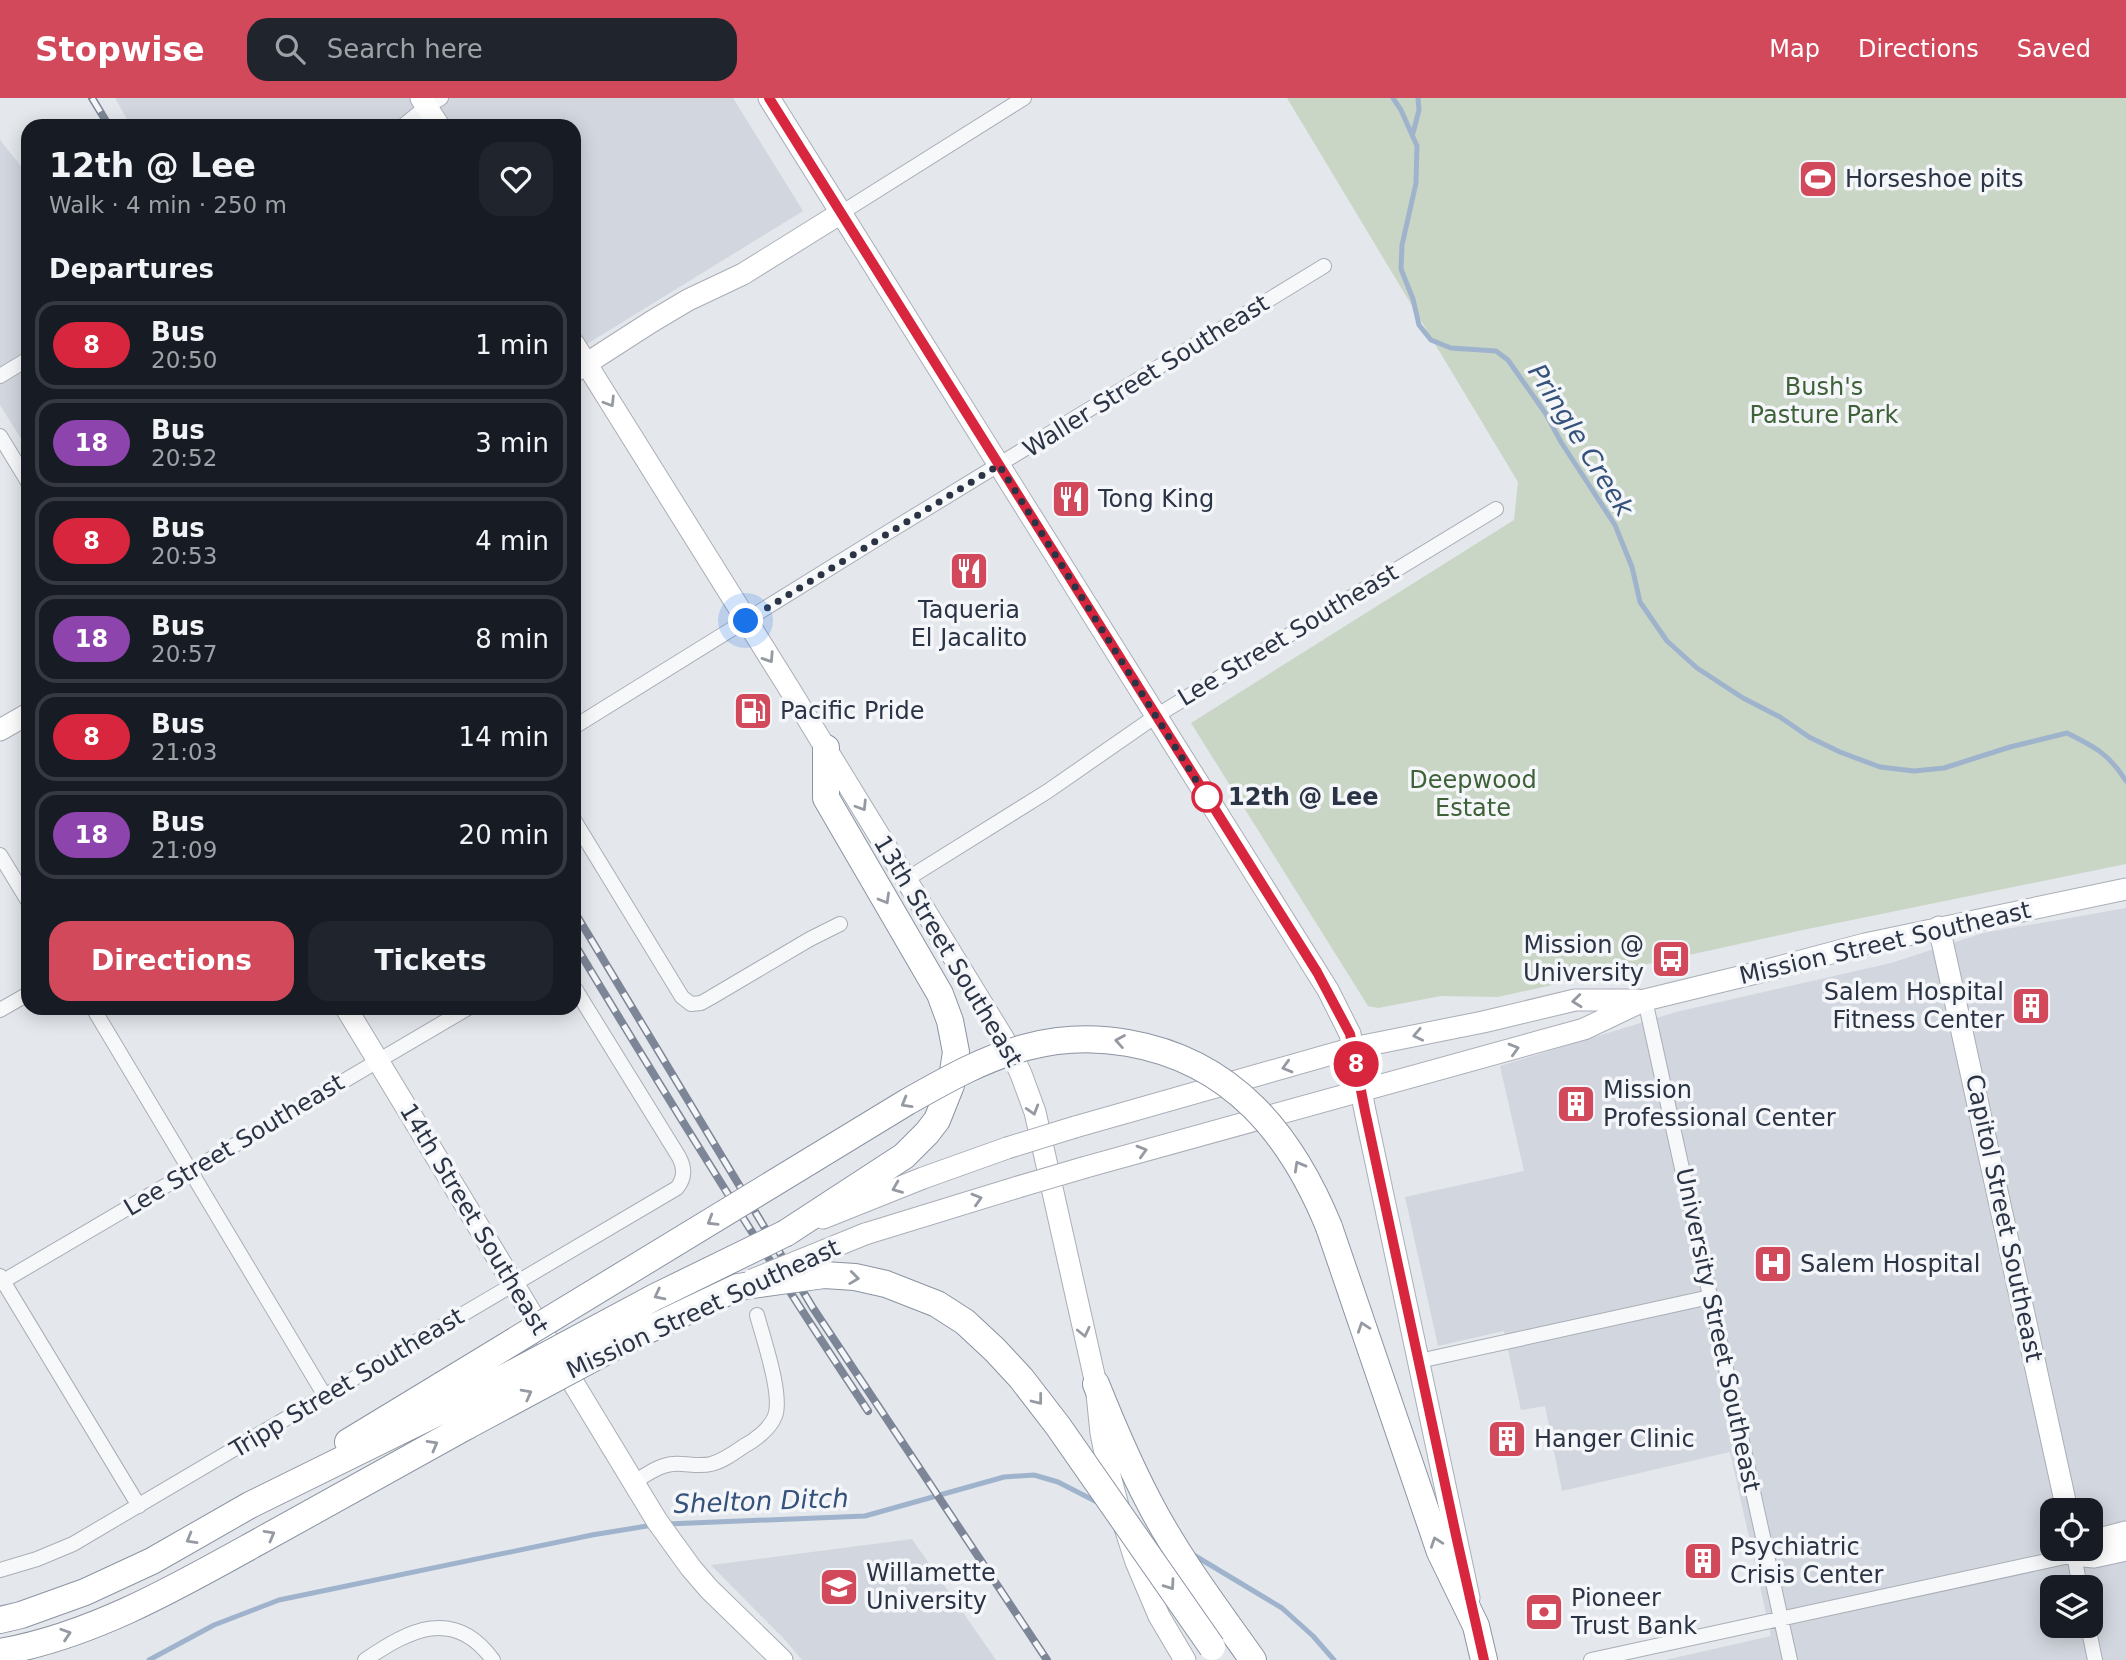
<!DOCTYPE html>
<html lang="en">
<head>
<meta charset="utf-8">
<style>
	body { margin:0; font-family:"DejaVu Sans",sans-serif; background:#20242c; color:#f1f3f6; height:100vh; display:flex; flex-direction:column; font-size:26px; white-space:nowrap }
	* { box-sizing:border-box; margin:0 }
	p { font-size:23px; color:#9ea1a6 }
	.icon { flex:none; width:38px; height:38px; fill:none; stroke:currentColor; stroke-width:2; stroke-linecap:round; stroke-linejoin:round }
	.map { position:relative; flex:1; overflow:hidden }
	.side { position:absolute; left:21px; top:21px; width:560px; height:896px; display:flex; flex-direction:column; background:#171b24; border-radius:21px; box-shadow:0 4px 18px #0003 }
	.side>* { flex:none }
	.badge { padding:0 14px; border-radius:23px; font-size:24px; line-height:46px }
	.controls { position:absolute; left:2040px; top:1400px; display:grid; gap:14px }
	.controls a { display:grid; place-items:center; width:63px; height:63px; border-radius:14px; background:#171b24; box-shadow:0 4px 18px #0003; font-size:35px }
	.you { position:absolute; width:35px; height:35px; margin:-18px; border:5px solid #fff; border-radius:50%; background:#1a73e8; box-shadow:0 0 0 10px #1a73e833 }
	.map>.badge { position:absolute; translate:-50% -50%; box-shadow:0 0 0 4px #fff }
	h2 { padding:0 28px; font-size:26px; line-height:63px }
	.round { display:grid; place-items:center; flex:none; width:74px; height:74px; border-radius:21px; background:#20242c }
	.summary { display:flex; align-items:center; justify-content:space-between; height:119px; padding:0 28px }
	h1 { font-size:33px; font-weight:700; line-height:52px }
	.button { display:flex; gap:14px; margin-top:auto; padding:14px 28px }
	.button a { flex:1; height:80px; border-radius:21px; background:#d1495b; color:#fff; font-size:28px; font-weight:700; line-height:80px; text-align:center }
	.button a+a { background:#20242c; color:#f1f3f6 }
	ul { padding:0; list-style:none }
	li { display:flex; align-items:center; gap:21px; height:88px; margin:0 14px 10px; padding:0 14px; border:4px solid #363941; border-radius:21px }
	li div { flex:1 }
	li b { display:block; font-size:26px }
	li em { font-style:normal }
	li .badge { min-width:77px; font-weight:700; text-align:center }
	header { display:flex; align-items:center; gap:42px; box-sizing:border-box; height:98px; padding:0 35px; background:#d1495b; color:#fff }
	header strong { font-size:33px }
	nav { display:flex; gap:38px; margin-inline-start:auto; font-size:24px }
	.search { width:490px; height:63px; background:#20242c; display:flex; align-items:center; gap:18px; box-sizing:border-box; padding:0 24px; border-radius:21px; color:#9ea1a6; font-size:26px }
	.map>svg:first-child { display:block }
	.built { fill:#d2d6de; fill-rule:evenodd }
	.green { fill:#c9d6c5 }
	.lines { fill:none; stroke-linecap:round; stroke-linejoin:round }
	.stream { stroke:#9fb4cc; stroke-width:5 }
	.street-casing { stroke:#a9aeb7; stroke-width:16 }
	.secondary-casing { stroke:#a9aeb7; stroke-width:23 }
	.highway-casing { stroke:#8b94a3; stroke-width:28 }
	.street { stroke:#f7f8fa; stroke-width:14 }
	.secondary { stroke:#fff; stroke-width:21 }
	.highway { stroke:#fff; stroke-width:26 }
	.rail-casing { stroke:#7d8696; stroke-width:8 }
	.rail { stroke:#f4f6f9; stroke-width:5; stroke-dasharray:16; stroke-linecap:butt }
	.secondary-bridge-casing { stroke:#a9aeb7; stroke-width:23; stroke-linecap:butt }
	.highway-bridge-casing { stroke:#8b94a3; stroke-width:28; stroke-linecap:butt }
	.secondary-bridge { stroke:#fff; stroke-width:21 }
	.highway-bridge { stroke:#fff; stroke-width:26 }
	.oneway { stroke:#959aa2 }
	.line-casing { stroke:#fff; stroke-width:16 }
	.line { stroke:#d7263d; stroke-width:10 }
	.walk { stroke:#2b3445; stroke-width:7; stroke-dasharray:0 12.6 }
	.stop-dot { fill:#fff; stroke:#d7263d; stroke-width:3.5 }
	.labels { text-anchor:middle; stroke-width:7; stroke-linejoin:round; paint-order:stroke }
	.poi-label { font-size:24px; fill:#2b3445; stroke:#f4f6f9; text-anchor:start }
	.street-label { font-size:24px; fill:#2b3445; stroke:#f4f6f9 }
	.park-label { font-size:24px; fill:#3f6138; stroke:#f4f6f9 }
	.stop-label { font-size:24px; font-weight:bold; fill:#2b3445; stroke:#f4f6f9; text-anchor:start }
	.water-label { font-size:26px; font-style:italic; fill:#34527a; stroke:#f4f6f9 }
</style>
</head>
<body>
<header>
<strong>Stopwise</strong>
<div class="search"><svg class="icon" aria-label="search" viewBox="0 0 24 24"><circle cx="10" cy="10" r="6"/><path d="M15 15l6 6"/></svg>Search here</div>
<nav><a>Map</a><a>Directions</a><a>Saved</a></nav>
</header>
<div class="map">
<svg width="2126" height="1562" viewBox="0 0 2126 1562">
	<rect width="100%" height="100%" fill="#e4e7ec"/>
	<!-- built -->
	<path class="built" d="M115 0H733L803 113 574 254V28H131Z
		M0 42 28 77V352L0 307Z
		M2126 810V1562H1665L1771 1538 1730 1354 1562 1393 1545 1308 1521 1312 1504 1233 1438 1248 1405 1099 1524 1073 1500 968 1676 914 1891 865 1983 835ZM2053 1412H2091V1451H2053ZM2053 1489H2091V1528H2053Z
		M912 1441 996 1562H802L786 1543 711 1467Z"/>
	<!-- green -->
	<path class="green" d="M1287 0H2126V766L1798 833 1498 899 1441 898 1378 910 1368 908 1191 625 1514 422 1518 384Z"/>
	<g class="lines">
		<!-- stream -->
		<path class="stream" d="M1393 0 1401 12 1417 48 1416 85 1402 147 1401 171 1413 201 1419 227 1431 242 1451 250 1496 253 1508 262 1546 316 1561 344 1615 427 1632 469 1640 504 1667 543 1697 570 1743 600 1780 619 1809 639 1840 654 1880 669 1914 673 1944 670 2010 649 2067 635C2095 649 2109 656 2126 683
			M1413 35 1419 12 1418 0
			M667 1426 865 1418 1004 1379 1034 1377 1058 1384 1097 1404
			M1192 1456 1282 1510 1313 1538 1334 1562
			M149 1562 214 1527 279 1502 592 1437 653 1427"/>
		<!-- street casing -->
		<g class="street-casing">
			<path id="street" d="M403 28 426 9 441 0
				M841 115 1024 0
				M0 278 28 261
				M0 338 28 384
				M574 629 872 444 1324 168
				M574 722 682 899 691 906 701 905 710 900 810 841 840 826
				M0 757 28 803
				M907 781 1048 693 1156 618 1496 411
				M1645 902 1790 1562
				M93 910 325 1298
				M0 912 28 896
				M0 1178 139 1408
				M0 1185 468 910
				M1419 1263 1710 1199
				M634 1384C646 1377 659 1367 673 1366 686 1365 698 1369 711 1366 723 1363 734 1355 744 1348 755 1342 770 1331 775 1318 783 1297 763 1240 757 1217
				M0 1472 37 1461 73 1446 677 1090C685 1080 685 1070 679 1059L574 889
				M2088 1528 2095 1562
				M365 1562C409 1532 454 1508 493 1562
				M1591 1562 2074 1457 2080 1489"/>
		</g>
		<!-- secondary casing -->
		<g class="secondary-casing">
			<path id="secondary" d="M421 0 439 28
				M769 0 1328 892 1350 936 1365 1013 1469 1500
				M574 246 787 587 1008 948 1021 976 1035 1014 1096 1286 1101 1335 1108 1370 1118 1408 1136 1464 1159 1518 1185 1562
				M575 273 651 224 688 202 743 176 841 115
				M0 632 28 616
				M1939 829 2067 1412
				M346 910 657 1423 691 1470 709 1491 782 1562
				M1075 1029 1353 950 1483 924 1575 902H1638
				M1086 1069 1584 931 1645 902 1760 874 1865 846 2126 791
				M823 1120 923 1080 1007 1050
				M865 1136 1018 1089
				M2091 1443 2126 1434
				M2074 1457 2094 1459 2126 1452"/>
		</g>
		<!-- highway casing -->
		<g class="highway-casing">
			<path id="highway" d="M1329 1129 1440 1454 1476 1528 1484 1562
				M786 1135 904 1058 927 1035 937 1022 951 987 956 954 950 923 940 896 826 700V650
				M1096 1286C1112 1326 1129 1366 1149 1404 1178 1460 1217 1511 1253 1562
				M348 1344 442 1287
				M0 1522 21 1517 85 1494 152 1463 250 1407 455 1306
				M0 1554C92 1538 177 1489 258 1444 328 1405 398 1367 467 1328"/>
		</g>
		<!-- street -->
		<use href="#street" class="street"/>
		<!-- secondary -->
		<use href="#secondary" class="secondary"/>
		<!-- highway -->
		<use href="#highway" class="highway"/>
		<!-- rail casing -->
		<g class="rail-casing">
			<path id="rail" d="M92 0 109 28
				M574 813 813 1210 1047 1562
				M574 845C669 1003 766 1160 868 1313"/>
		</g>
		<!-- rail -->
		<use href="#rail" class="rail"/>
		<!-- secondary-bridge casing -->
		<g class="secondary-bridge-casing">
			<path id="secondary-bridge" d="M1007 1050 1075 1029
				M1018 1089 1086 1069
				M752 1182 865 1136"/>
		</g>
		<!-- highway-bridge casing -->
		<g class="highway-bridge-casing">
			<path id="highway-bridge" d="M442 1287 907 1004C946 982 984 960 1027 949 1061 940 1094 939 1128 945 1232 963 1291 1036 1329 1129
				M455 1306 655 1199 786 1135
				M467 1328 631 1240 738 1189 824 1177 855 1179 886 1186 937 1206 965 1224 995 1252 1021 1280 1058 1328 1212 1549"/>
		</g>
		<!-- secondary-bridge -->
		<use href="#secondary-bridge" class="secondary-bridge"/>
		<!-- highway-bridge -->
		<use href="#highway-bridge" class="highway-bridge"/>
	</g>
	<!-- one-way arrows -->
	<defs><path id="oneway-chevron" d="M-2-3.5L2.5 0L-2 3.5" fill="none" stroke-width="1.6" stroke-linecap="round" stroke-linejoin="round" transform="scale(1.75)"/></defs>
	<g class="oneway">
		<use href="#oneway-chevron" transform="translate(610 304) rotate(58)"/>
		<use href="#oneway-chevron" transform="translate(769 560) rotate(57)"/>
		<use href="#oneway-chevron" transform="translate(862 708) rotate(58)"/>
		<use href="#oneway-chevron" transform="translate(885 801) rotate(60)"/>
		<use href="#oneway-chevron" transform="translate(1577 903) rotate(174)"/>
		<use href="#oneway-chevron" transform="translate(1418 937) rotate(168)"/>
		<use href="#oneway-chevron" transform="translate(1120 943) rotate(-170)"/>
		<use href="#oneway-chevron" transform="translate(1514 951) rotate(-16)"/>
		<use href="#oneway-chevron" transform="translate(1287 969) rotate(164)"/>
		<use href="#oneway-chevron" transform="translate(906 1005) rotate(150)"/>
		<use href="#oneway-chevron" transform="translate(1033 1012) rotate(73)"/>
		<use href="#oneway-chevron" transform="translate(1142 1053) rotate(-16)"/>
		<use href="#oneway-chevron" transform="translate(1299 1068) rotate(-119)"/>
		<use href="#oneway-chevron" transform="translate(897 1090) rotate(158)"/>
		<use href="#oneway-chevron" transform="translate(977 1101) rotate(-17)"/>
		<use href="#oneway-chevron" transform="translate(712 1123) rotate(149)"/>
		<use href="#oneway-chevron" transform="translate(854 1180) rotate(7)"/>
		<use href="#oneway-chevron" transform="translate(659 1197) rotate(153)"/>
		<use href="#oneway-chevron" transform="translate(1363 1229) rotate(-109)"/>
		<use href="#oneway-chevron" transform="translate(1084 1234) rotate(77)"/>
		<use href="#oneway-chevron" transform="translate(527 1296) rotate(-28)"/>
		<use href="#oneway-chevron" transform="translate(1038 1302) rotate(52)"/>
		<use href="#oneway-chevron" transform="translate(433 1347) rotate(-29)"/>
		<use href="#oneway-chevron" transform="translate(270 1437) rotate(-29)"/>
		<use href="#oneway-chevron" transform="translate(191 1441) rotate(150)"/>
		<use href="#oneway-chevron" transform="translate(1436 1444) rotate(-109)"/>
		<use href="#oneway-chevron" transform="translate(1170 1487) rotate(55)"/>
		<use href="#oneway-chevron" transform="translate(66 1536) rotate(-18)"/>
	</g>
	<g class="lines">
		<!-- line casing -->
		<g class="line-casing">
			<path id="line" d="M769 0 1317 874 1350 936 1365 1013 1457 1442 1484 1562"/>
		</g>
		<!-- line -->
		<use href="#line" class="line"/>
		<!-- walk -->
		<path class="walk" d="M746 523 999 367 1209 703 1207 699"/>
	</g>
	<!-- icons -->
	<defs>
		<g id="stadium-square" transform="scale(2.0125)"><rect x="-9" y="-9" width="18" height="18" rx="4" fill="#d1495b" stroke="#f4f6f9"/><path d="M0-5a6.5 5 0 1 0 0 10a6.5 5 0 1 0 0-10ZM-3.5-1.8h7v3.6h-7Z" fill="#fff"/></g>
		<g id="restaurant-square" transform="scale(2.0125)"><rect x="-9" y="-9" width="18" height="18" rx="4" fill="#d1495b" stroke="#f4f6f9"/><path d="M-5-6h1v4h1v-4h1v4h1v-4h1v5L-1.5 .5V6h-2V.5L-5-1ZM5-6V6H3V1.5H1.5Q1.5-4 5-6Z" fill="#fff"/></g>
		<g id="fuel-square" transform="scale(2.0125)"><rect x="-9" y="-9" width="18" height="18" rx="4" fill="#d1495b" stroke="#f4f6f9"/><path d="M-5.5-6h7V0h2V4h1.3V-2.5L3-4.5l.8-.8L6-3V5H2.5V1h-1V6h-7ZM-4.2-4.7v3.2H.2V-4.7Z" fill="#fff"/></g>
		<g id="bus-square" transform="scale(2.0125)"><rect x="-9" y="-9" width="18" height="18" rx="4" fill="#d1495b" stroke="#f4f6f9"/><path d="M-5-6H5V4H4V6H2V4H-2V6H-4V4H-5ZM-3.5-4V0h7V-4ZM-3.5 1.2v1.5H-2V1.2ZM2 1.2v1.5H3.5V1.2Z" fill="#fff"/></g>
		<g id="building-square" transform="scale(2.0125)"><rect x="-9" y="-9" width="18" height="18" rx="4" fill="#d1495b" stroke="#f4f6f9"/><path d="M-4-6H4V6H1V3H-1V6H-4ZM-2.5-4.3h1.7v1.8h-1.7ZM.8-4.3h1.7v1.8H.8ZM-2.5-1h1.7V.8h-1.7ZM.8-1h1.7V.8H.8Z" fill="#fff"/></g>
		<g id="hospital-square" transform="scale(2.0125)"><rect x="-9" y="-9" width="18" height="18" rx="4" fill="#d1495b" stroke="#f4f6f9"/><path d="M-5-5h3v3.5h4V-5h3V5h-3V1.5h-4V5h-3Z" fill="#fff"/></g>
		<g id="university-square" transform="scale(2.0125)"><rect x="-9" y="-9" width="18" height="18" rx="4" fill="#d1495b" stroke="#f4f6f9"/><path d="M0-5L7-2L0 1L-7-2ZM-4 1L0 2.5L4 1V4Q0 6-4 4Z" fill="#fff"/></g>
		<g id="bank-square" transform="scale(2.0125)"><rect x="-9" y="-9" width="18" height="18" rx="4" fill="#d1495b" stroke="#f4f6f9"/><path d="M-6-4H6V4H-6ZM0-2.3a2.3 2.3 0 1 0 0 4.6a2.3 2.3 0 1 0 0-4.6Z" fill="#fff"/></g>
	</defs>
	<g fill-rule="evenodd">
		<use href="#stadium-square" x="1818" y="81"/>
		<use href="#restaurant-square" x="1071" y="401"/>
		<use href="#restaurant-square" x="969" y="473"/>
		<use href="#fuel-square" x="753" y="613"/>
		<use href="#bus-square" x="1671" y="861"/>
		<use href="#building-square" x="2031" y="908"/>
		<use href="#building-square" x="1576" y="1006"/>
		<use href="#hospital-square" x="1773" y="1166"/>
		<use href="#building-square" x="1507" y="1341"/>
		<use href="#building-square" x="1703" y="1463"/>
		<use href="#university-square" x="839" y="1489"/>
		<use href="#bank-square" x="1544" y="1514"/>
	</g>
	<!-- markers -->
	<circle class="stop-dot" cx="1207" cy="699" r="14"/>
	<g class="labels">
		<!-- poi labels -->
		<g class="poi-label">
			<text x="1845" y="89">Horseshoe pits</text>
			<text x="1098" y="409">Tong King</text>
			<text x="969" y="520" text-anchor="middle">Taqueria<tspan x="969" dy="28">El Jacalito</tspan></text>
			<text x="780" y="621">Pacific Pride</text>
			<text x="1644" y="855" text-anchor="end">Mission @<tspan x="1644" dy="28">University</tspan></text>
			<text x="2004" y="902" text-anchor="end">Salem Hospital<tspan x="2004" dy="28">Fitness Center</tspan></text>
			<text x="1603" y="1000">Mission<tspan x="1603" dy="28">Professional Center</tspan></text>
			<text x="1800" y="1174">Salem Hospital</text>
			<text x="1534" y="1349">Hanger Clinic</text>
			<text x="1730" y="1457">Psychiatric<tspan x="1730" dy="28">Crisis Center</tspan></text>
			<text x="866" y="1483">Willamette<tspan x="866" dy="28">University</tspan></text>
			<text x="1571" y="1508">Pioneer<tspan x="1571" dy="28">Trust Bank</tspan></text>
		</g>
		<!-- street labels -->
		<g class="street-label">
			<text transform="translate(1146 278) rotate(-32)" y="8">Waller Street Southeast</text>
			<text transform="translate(1288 537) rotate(-31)" y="8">Lee Street Southeast</text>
			<text transform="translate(1885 845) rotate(-13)" y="8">Mission Street Southeast</text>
			<text transform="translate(948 853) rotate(59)" y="8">13th Street Southeast</text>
			<text transform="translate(234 1047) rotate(-31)" y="8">Lee Street Southeast</text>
			<text transform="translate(2004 1120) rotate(78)" y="8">Capitol Street Southeast</text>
			<text transform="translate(474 1121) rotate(59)" y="8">14th Street Southeast</text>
			<text transform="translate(703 1211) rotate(-25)" y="8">Mission Street Southeast</text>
			<text transform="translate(1718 1232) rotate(78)" y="8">University Street Southeast</text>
			<text transform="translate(347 1285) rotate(-31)" y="8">Tripp Street Southeast</text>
		</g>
		<!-- park labels -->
		<g class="park-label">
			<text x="1824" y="297">Bush's<tspan x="1824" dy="28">Pasture Park</tspan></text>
			<text x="1473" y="690">Deepwood<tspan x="1473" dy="28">Estate</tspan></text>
		</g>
		<!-- stop labels -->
		<g class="stop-label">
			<text x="1228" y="707">12th @ Lee</text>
		</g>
		<!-- water labels -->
		<g class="water-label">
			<text transform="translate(1581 342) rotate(58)" y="9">Pringle Creek</text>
			<text transform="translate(761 1403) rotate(-2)" y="9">Shelton Ditch</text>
		</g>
	</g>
</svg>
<div class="controls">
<a><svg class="icon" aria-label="locate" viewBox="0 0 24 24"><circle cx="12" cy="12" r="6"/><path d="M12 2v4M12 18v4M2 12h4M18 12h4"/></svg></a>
<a><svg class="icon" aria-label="layers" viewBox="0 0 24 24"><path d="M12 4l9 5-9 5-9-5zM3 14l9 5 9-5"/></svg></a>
</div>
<div class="you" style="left:746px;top:523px"></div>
<b class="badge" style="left:1356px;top:966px;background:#d7263d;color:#fff">8</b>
<section class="side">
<div class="summary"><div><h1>12th @ Lee</h1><p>Walk · 4 min · 250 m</p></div><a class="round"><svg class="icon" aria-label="heart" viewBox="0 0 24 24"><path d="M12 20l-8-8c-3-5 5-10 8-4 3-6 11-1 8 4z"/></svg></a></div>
<h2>Departures</h2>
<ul>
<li><span class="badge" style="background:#d7263d;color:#fff">8</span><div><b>Bus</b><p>20:50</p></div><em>1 min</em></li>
<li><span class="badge" style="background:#8e44ad;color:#fff">18</span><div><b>Bus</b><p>20:52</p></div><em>3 min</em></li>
<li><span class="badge" style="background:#d7263d;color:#fff">8</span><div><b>Bus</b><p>20:53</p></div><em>4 min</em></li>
<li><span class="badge" style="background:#8e44ad;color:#fff">18</span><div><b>Bus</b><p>20:57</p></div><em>8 min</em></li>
<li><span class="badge" style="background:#d7263d;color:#fff">8</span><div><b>Bus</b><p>21:03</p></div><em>14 min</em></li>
<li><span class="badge" style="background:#8e44ad;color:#fff">18</span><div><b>Bus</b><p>21:09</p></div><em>20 min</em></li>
</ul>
<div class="button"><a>Directions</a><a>Tickets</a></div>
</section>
</div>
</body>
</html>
